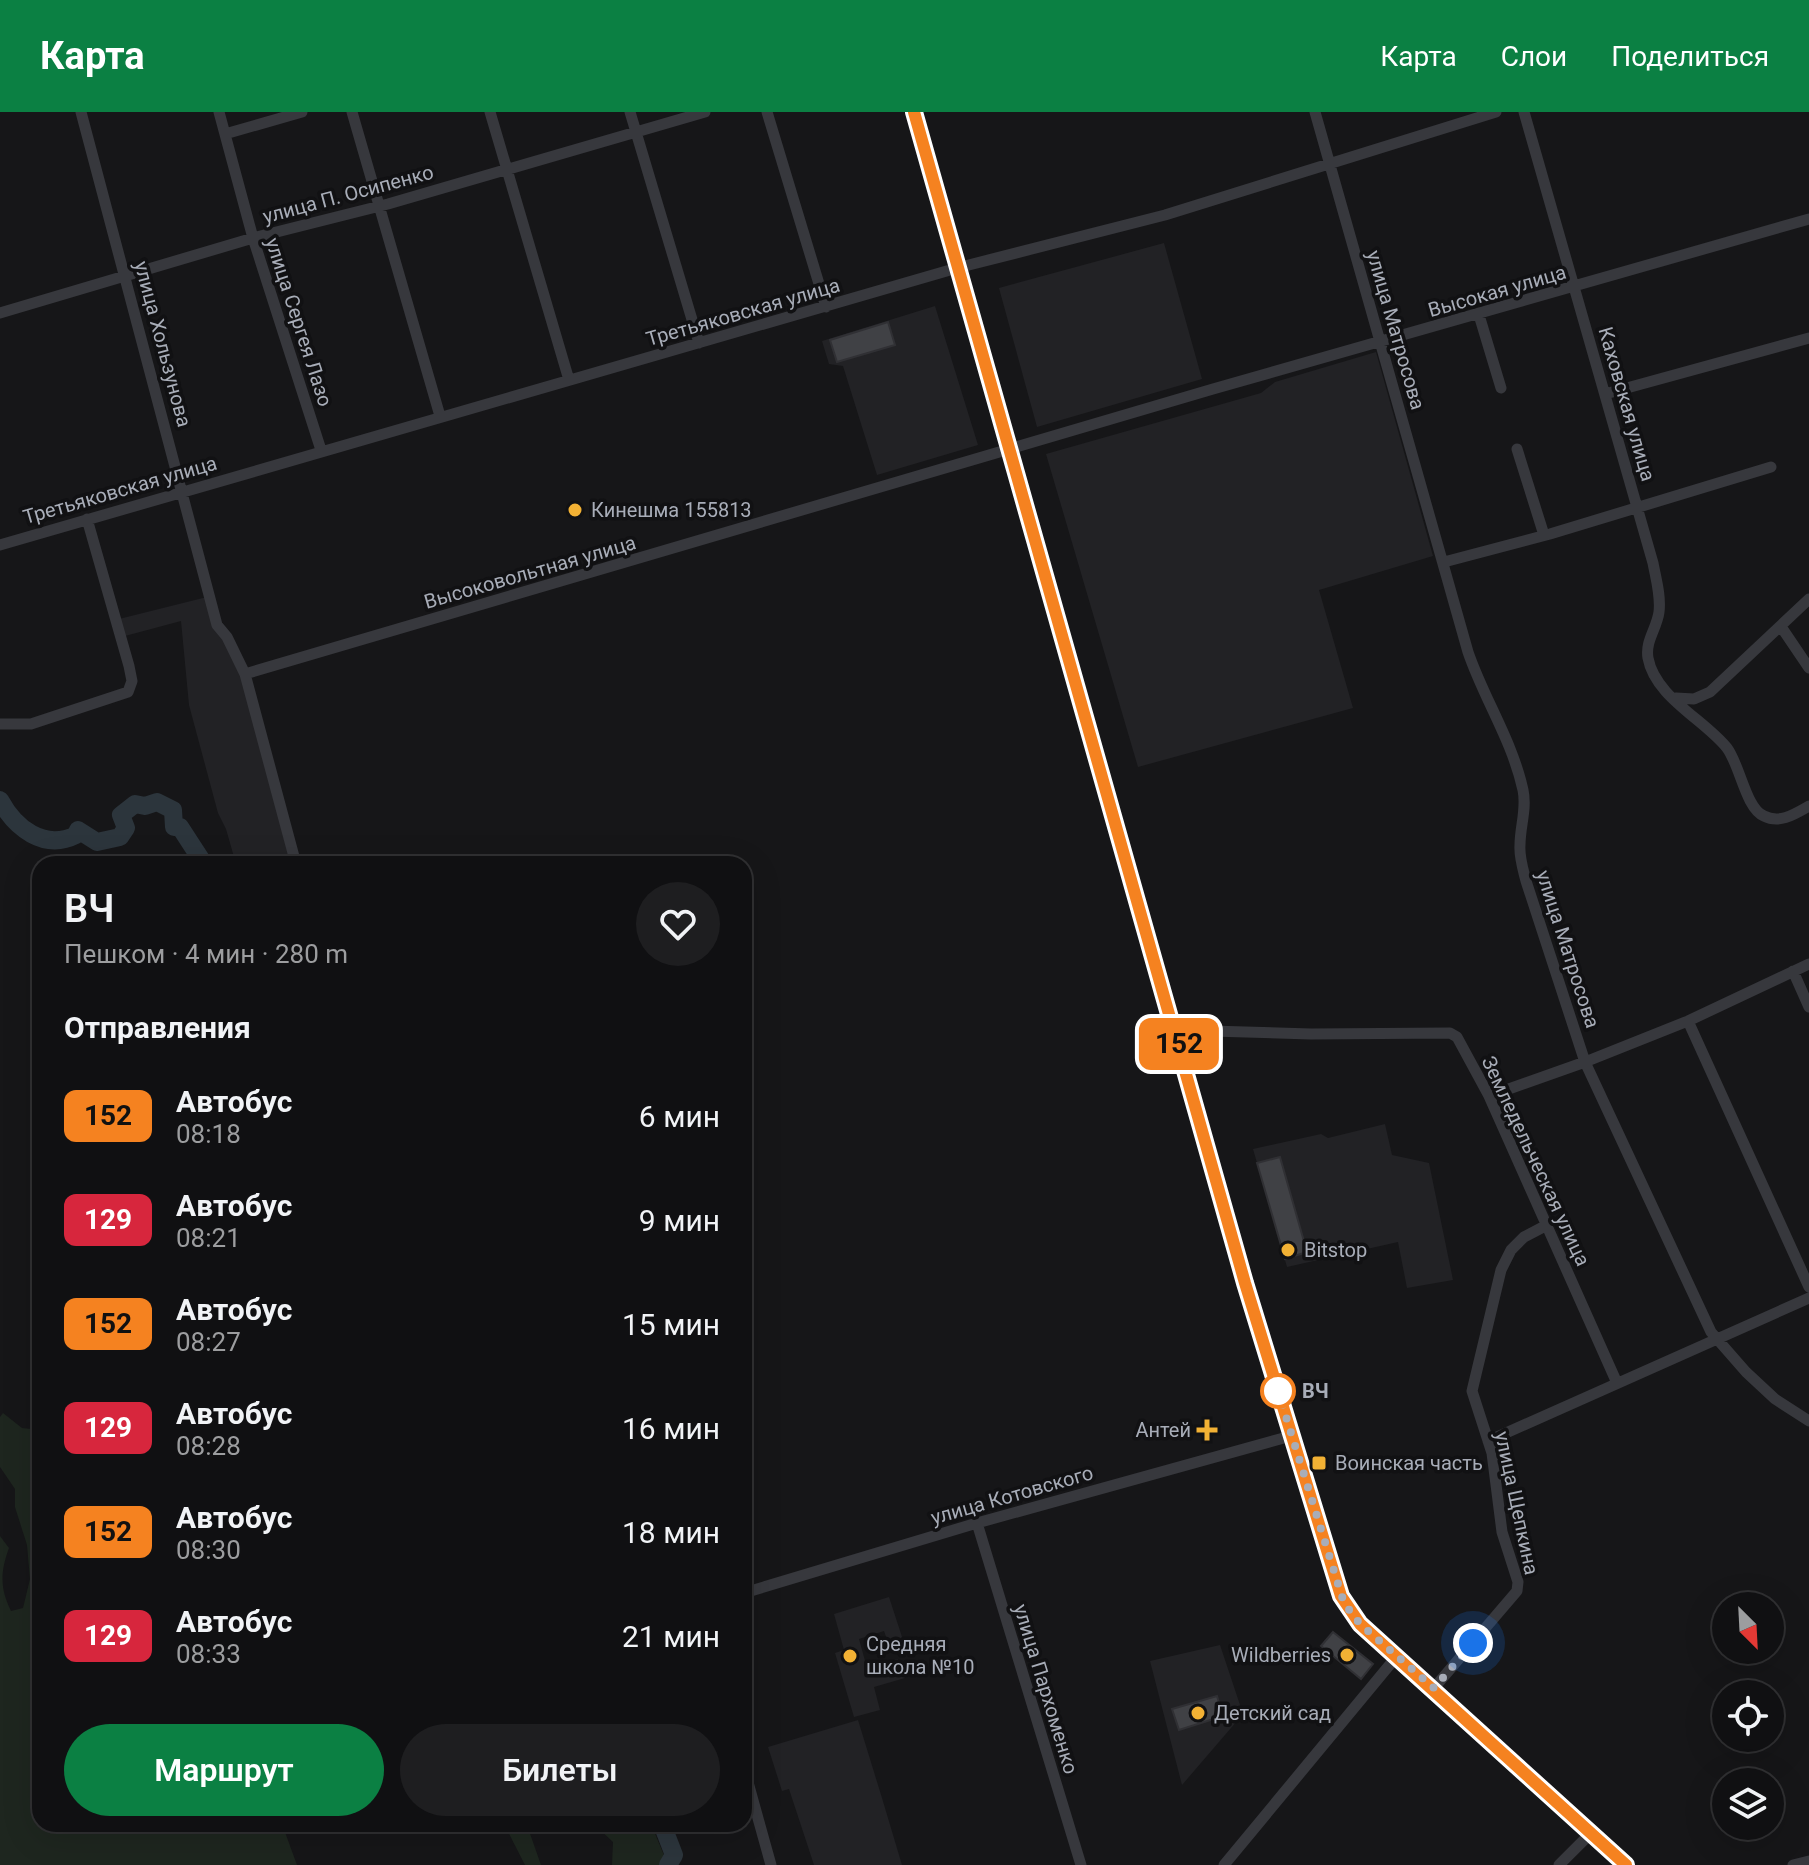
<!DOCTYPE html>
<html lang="ru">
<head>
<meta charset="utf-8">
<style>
	body { margin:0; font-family:Roboto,sans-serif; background:#1e1e20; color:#f1f3f6; height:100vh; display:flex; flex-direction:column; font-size:30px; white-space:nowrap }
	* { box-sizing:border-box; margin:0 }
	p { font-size:26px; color:#9c9d9f }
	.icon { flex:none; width:44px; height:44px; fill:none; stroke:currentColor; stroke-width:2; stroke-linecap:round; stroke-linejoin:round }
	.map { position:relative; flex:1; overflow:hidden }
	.drawer { position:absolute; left:32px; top:744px; width:720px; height:976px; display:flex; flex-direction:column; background:#101012; border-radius:24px; box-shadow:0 8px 32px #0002,0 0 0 2px #303032 }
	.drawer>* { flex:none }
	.badge { padding:0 16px; border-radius:12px; font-size:28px; line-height:52px }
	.needle { width:52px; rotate:156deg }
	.buttons { position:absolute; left:1712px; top:1480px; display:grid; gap:16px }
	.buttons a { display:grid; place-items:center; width:72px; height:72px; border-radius:50%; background:#101012; box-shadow:0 8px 32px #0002,0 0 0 2px #303032; font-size:40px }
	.you { position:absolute; width:40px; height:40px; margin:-20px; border:6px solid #fff; border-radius:50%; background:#1a73e8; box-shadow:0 0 0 12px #1a73e833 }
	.map>.badge { position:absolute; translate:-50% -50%; box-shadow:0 0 0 4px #fff }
	h2 { padding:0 32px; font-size:30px; line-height:72px }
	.round { display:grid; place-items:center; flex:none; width:84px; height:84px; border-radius:42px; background:#1e1e20 }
	.headline { display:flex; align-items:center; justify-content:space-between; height:136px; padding:0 32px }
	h1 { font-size:38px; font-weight:600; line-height:60px }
	.cta { display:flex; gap:16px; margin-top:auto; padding:16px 32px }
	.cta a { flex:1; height:92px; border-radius:48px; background:#0b8043; color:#fff; font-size:32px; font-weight:600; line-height:92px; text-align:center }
	.cta a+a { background:#1e1e20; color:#f1f3f6 }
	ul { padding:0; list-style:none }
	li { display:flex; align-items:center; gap:24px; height:104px; padding:0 32px }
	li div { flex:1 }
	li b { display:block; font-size:30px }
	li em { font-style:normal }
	li .badge { min-width:88px; font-weight:700; text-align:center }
	header { display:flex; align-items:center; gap:48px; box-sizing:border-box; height:112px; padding:0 40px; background:#0b8043; color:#fff }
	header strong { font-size:38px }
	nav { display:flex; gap:44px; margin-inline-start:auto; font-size:28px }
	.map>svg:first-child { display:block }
	.built { fill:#222225 }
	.green { fill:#1e261f }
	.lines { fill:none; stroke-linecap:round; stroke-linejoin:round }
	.river { stroke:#2c353c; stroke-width:18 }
	.building { fill:#404145; stroke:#303034; stroke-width:2 }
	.minor { stroke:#37383d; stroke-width:11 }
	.line-casing { stroke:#fff; stroke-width:18 }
	.line { stroke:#f58220; stroke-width:12 }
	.walk { stroke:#a8adb8; stroke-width:8; stroke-dasharray:0 14.4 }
	.poi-dot { fill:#f2b134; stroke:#111113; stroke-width:3 }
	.stop-dot { fill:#fff; stroke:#f58220; stroke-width:4 }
	.labels { text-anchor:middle; stroke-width:7; stroke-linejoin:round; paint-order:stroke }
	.street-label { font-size:20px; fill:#a8adb8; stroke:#111113 }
	.poi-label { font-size:20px; fill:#a8adb8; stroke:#111113; text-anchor:start }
	.stop-label { font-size:20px; font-weight:bold; fill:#a8adb8; stroke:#111113; text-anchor:start }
</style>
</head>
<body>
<header>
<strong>Карта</strong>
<nav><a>Карта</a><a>Слои</a><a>Поделиться</a></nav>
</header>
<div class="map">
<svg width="1809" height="1753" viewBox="0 0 1809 1753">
	<rect width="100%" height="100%" fill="#161618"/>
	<!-- built -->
	<path class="built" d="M1164 131 1202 267 1037 315 999 176Z
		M935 194 978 333 877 363 843 254 829 252 822 229Z
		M1376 240 1433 444 1319 478 1353 596 1138 655 1046 342 1261 281 1275 270Z
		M207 485 241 563 291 752H236L226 717 218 701 189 593 181 509 125 524 115 508Z
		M1385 1012 1392 1043 1429 1051 1453 1168 1407 1176 1398 1130 1287 1155 1253 1037 1321 1022 1328 1026Z
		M889 1485 904 1531 890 1536 884 1519 859 1527 867 1556 898 1547 905 1566 874 1575 880 1598 854 1605 835 1541 844 1538 834 1502Z
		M1220 1533 1243 1602 1182 1673 1150 1549Z
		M858 1608 882 1686 902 1753H814L789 1677 782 1679 768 1635Z"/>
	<!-- green -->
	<path class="green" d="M3 1301 22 1316 40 1318V1712H282L297 1753H0V1424L9 1436C0 1461 0 1476 11 1499L23 1496 30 1467 27 1433 15 1395V1377L0 1355V1305Z
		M504 1712H530L527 1713 541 1753H525Z
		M577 1712H651L668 1753H612L613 1730 598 1716 587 1718Z"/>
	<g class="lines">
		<!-- river -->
		<path class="river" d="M0 688C15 716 44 739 76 723L78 718 97 730 120 725 126 716 121 703 135 692 145 694 157 690 173 698 174 715H180L204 752
			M662 1712 674 1743 668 1753"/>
	</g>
	<!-- building -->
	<path class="building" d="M888 210 895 233 837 250 830 228Z
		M1280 1045 1307 1140 1285 1147 1257 1051Z
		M1333 1520 1373 1552 1361 1567 1321 1534Z
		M1217 1584 1223 1604 1179 1618 1172 1597Z"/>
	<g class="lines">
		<!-- minor -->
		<path class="minor" d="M81 0 217 513 227 525 245 562 296 752
			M219 0 253 126 321 338
			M352 0 440 304
			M490 0 569 268
			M630 0 699 231
			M767 0 826 195
			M914 0 1245 1171 1341 1484 1360 1512 1626 1753
			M1315 0 1468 540C1484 587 1512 628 1523 678 1527 697 1520 714 1520 733 1519 745 1523 757 1526 769L1585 950 1711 1220 1746 1260 1775 1287 1809 1309
			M1524 0 1653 451C1656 467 1661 484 1659 500 1657 516 1645 529 1648 546 1655 585 1705 608 1727 636 1740 653 1746 697 1764 704 1780 712 1795 702 1809 694
			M225 22 302 0
			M0 201 253 126 388 92 705 0
			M1479 203 1501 276
			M1605 282 1809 226
			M1517 337 1544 423
			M0 433 957 156 1165 103 1496 0
			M1444 450 1550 422 1771 355
			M1782 516 1809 556
			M245 562 1213 277 1809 107
			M1676 586 1694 587 1710 580 1809 487
			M0 612H31L128 580 132 569 129 554 87 407
			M1793 859 1809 895
			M1688 909 1809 1175
			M1176 918 1311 922 1450 921 1457 925 1489 984 1617 1271
			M1489 984 1585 950 1688 909 1809 852
			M1488 1329 1809 1186
			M977 1411 1081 1753
			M744 1481 977 1411 1291 1324
			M1434 1576 1517 1479 1518 1470 1502 1420 1492 1341 1472 1279 1501 1158 1511 1138 1524 1125 1547 1113
			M744 1656 771 1753
			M1224 1753 1397 1544
			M1559 1753 1592 1720
			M1793 1753 1809 1749"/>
	</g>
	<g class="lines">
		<!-- line casing -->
		<g class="line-casing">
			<path id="line" d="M914 0 1245 1171 1341 1484 1360 1512 1626 1753"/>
		</g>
		<!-- line -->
		<use href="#line" class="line"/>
		<!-- walk -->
		<path class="walk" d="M1278 1279 1344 1491 1360 1512 1434 1576 1473 1531"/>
	</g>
	<!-- markers -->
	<g class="poi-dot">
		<circle cx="575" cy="398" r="8"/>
		<circle cx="1288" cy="1138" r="8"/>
		<path d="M1203 1306h8v8h8v8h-8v8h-8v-8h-8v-8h8z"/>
		<rect x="1311" y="1343" width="16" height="16" rx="4"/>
		<circle cx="1347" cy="1543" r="8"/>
		<circle cx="850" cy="1544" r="8"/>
		<circle cx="1198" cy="1601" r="8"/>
	</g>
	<circle class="stop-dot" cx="1278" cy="1279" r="16"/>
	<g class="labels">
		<!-- street labels -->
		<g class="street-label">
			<text transform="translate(348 82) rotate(-15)" y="7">улица П. Осипенко</text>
			<text transform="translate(1497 179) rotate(-16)" y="7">Высокая улица</text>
			<text transform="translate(743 200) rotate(-16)" y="7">Третьяковская улица</text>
			<text transform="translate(299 210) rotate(72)" y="7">улица Сергея Лазо</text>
			<text transform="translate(1396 218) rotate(74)" y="7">улица Матросова</text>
			<text transform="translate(163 232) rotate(75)" y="7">улица Хользунова</text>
			<text transform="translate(1627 292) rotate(74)" y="7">Каховская улица</text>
			<text transform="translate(120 378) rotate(-16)" y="7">Третьяковская улица</text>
			<text transform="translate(530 460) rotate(-16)" y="7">Высоковольтная улица</text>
			<text transform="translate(1568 837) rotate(72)" y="7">улица Матросова</text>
			<text transform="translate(1536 1049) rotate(65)" y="7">Земледельческая улица</text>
			<text transform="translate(1012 1383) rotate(-16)" y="7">улица Котовского</text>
			<text transform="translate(1517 1391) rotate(78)" y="7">улица Щепкина</text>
			<text transform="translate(1046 1577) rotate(73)" y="7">улица Пархоменко</text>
		</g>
		<!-- poi labels -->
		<g class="poi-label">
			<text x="591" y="405">Кинешма 155813</text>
			<text x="1304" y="1145">Bitstop</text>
			<text x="1191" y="1325" text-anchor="end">Антей</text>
			<text x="1335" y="1358">Воинская часть</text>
			<text x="866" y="1539">Средняя<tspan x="866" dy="23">школа №10</tspan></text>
			<text x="1331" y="1550" text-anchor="end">Wildberries</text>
			<text x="1214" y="1608">Детский сад</text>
		</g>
		<!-- stop labels -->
		<g class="stop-label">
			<text x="1302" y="1286">ВЧ</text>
		</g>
	</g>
</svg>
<div class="buttons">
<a><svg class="needle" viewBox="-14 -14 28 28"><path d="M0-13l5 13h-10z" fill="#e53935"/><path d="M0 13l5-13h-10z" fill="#9c9d9f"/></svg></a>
<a><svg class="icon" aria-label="locate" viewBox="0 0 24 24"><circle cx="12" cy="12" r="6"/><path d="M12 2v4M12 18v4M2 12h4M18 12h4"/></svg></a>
<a><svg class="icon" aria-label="layers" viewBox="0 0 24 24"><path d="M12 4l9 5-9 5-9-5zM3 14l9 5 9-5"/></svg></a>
</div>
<div class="you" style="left:1473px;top:1531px"></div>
<b class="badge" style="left:1179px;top:932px;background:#f58220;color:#111">152</b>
<section class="drawer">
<div class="headline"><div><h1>ВЧ</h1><p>Пешком · 4 мин · 280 m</p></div><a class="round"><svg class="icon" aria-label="heart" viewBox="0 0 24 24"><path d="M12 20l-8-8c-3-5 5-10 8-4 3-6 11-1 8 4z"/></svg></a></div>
<h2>Отправления</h2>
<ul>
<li><span class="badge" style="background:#f58220;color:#111">152</span><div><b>Автобус</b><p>08:18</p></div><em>6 мин</em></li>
<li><span class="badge" style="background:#d7263d;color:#fff">129</span><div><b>Автобус</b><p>08:21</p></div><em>9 мин</em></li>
<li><span class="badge" style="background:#f58220;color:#111">152</span><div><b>Автобус</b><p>08:27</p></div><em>15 мин</em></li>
<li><span class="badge" style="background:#d7263d;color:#fff">129</span><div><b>Автобус</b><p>08:28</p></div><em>16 мин</em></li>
<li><span class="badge" style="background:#f58220;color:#111">152</span><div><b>Автобус</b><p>08:30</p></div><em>18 мин</em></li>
<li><span class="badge" style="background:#d7263d;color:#fff">129</span><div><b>Автобус</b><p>08:33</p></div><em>21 мин</em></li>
</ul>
<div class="cta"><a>Маршрут</a><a>Билеты</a></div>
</section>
</div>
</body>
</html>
